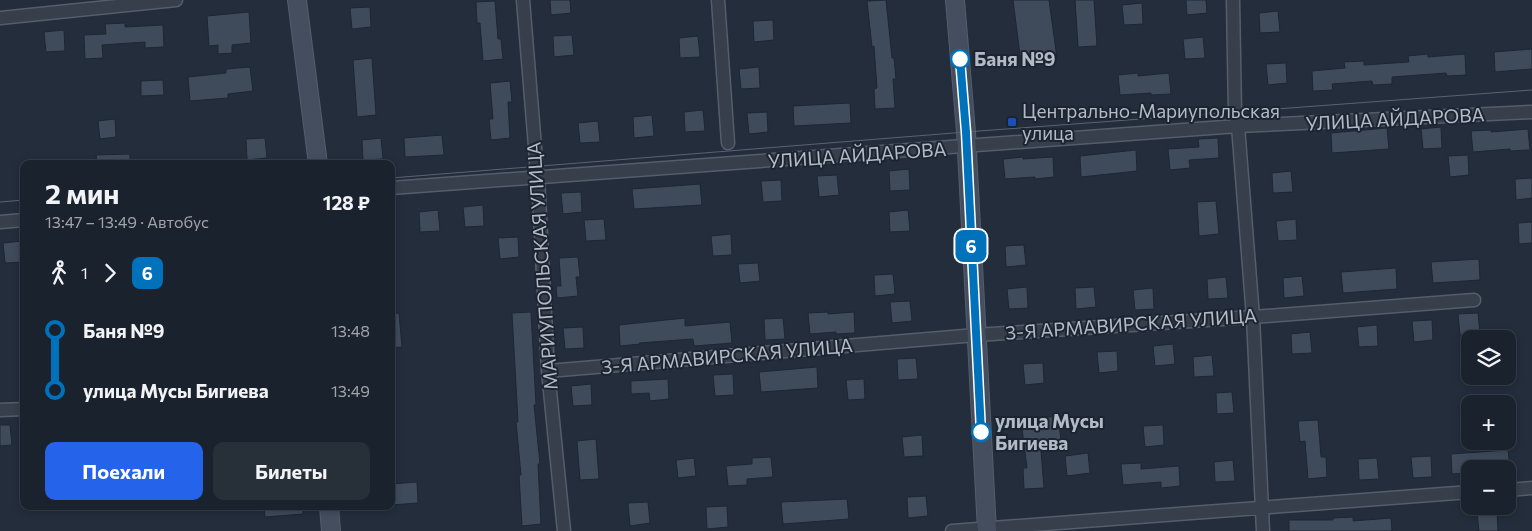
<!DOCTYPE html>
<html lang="ru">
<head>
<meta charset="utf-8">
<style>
	body { margin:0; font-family:Commissioner,sans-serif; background:#272f39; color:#f1f3f6; height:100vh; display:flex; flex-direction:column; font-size:19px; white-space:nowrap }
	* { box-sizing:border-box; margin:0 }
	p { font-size:16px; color:#9fa4aa }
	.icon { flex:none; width:28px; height:28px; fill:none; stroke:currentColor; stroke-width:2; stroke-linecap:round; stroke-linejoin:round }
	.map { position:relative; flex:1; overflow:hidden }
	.details { position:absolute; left:20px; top:160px; width:375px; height:350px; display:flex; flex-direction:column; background:#1a222d; border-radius:10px; box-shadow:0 2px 8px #0003,0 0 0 1px #383f49 }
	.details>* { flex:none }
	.badge { padding:0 10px; border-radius:8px; font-size:18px; line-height:32px }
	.tools { position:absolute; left:1461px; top:330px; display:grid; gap:10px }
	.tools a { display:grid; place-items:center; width:55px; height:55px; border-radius:10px; background:#1a222d; box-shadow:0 2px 8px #0003,0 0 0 1px #383f49; font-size:25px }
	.map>.badge { position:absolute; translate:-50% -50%; box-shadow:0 0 0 2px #fff }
	.legs { display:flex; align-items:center; gap:8px; height:55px; padding:0 25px; font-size:16px }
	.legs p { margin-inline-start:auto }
	.head { display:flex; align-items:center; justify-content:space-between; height:85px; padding:0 25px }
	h1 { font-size:28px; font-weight:700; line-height:38px }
	.action { display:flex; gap:10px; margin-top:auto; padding:10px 25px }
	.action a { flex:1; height:58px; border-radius:10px; background:#2563eb; color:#fff; font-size:20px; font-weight:700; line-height:58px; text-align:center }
	.action a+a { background:#272f39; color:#f1f3f6 }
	ul { padding:0 25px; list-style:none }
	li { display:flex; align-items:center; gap:18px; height:60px; font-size:19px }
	li i { display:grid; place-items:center; width:8px; height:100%; margin:0 6px; background:currentColor }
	li i::after { content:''; width:12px; height:12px; margin:-6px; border:4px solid; border-radius:50%; background:#1a222d }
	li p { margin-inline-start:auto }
	li:first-child i { background:linear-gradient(#0000 50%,currentColor 0) }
	li:last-child i { background:linear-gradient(currentColor 50%,#0000 0) }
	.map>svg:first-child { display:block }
	.building { fill:#3f4b5b; stroke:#1e2633 }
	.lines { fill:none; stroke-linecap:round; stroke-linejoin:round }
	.street-casing { stroke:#555d6a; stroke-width:15 }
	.secondary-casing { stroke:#555d6a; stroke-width:20 }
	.street { stroke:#373f4c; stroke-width:12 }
	.secondary { stroke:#454e5f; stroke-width:18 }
	.tram { stroke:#596373; stroke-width:1 }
	.line-1-casing { stroke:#fff; stroke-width:11 }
	.line-1 { stroke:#0072bc; stroke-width:8 }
	.stop-1-dot { fill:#fff; stroke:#0072bc; stroke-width:2.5 }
	.transit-dot { fill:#1a4fb4; stroke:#1c2431; stroke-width:2 }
	.labels { text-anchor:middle; stroke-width:4; stroke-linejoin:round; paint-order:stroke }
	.stop-label { font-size:19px; font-weight:bold; fill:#b2bac8; stroke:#1c2431; text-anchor:start }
	.poi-label { font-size:19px; fill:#b2bac8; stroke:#1c2431; text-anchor:start }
	.street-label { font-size:19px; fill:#b2bac8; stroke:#1c2431 }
</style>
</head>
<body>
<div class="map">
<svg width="1532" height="531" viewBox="0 0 1532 531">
	<rect width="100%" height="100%" fill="#232d3c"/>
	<!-- building -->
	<path class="building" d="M550 0H570L571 13 551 15Z
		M886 0 892 58H894L896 79H893L895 108 875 109 874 89 877 88 874 46 872 47 867 1Z
		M1013 0H1049L1057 58 1021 63Z
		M1075 0H1094L1097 46 1078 47Z
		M1186 0H1206L1207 13 1187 15Z
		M495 1 498 39H501L503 59 483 61 480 23H477L476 2Z
		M1142 3 1143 24 1124 25 1122 5Z
		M370 7 371 27 352 29 350 8Z
		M1278 11 1280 32 1260 33 1259 13Z
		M249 12 251 43 232 45V53L218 54V45L209 46 207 16Z
		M773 20 774 40 754 42 753 21Z
		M125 23V27L163 25 164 47 145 48V42L102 45 103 58 85 59 84 35 106 34 105 24Z
		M64 30 65 51 46 52 44 32Z
		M572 35 574 55 554 57 553 36Z
		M698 36 700 57 680 58 679 38Z
		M1203 37 1205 58 1185 59 1183 39Z
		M1532 49V69L1495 72 1494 52Z
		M1428 54V57L1465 54 1466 75 1447 76 1446 73 1392 77V84L1373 85 1372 81 1332 84 1333 90 1313 91 1312 71 1345 68 1344 62 1364 61V65L1409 62 1408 56Z
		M372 58 376 115 357 117 353 60Z
		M1286 63 1287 83 1268 85 1266 64Z
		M250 67 253 91 228 94V98L190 101 188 77 226 73V69Z
		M759 67 760 88 741 89 739 69Z
		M1138 73V76L1169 73 1171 94 1151 95V93L1120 95 1118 75Z
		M163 80 164 95 141 96V81Z
		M510 81 512 102H508L510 138 491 140 489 119H493L490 83Z
		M850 103 851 123 794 126 793 106Z
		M703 110 705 131 685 132 684 112Z
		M767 112 768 132 749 134 747 113Z
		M652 115 654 136 634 138 633 117Z
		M115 119 116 137 100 139 98 121Z
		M598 121 600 142 580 143 578 123Z
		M1441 127 1442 148 1423 149 1421 129Z
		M1387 128 1389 149 1332 153 1331 133Z
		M1528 129 1530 150 1510 151V149L1473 152 1471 131 1491 130V132Z
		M442 135 444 155 405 157 404 138Z
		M265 138 267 158 247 160 246 139Z
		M381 138 383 159 363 160 362 140Z
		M1218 138 1219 158 1189 160 1190 168 1170 170 1168 149 1199 147 1198 139Z
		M1136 150 1137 171 1081 177 1080 156Z
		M130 154V164H97L96 155Z
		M1468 155 1469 175 1450 177 1448 156Z
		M1023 157V159L1053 157 1054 177 1035 179V177L1005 179 1003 159Z
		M909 169 910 190 890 191 889 171Z
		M1291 171 1293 192 1273 193 1272 173Z
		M837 175 839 195 819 197 817 176Z
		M1532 178V198L1516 200 1515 179Z
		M781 180 782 201 763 202 761 181Z
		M700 184 702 205 634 209 632 189Z
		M581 192 582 212 563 214 561 193Z
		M1216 201 1219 234 1199 236 1197 202Z
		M483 205 484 226 465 227 463 207Z
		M438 210 440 231 420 232 419 212Z
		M908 210 910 231 890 232 889 212Z
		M604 219 606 240 586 241 584 220Z
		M1296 219 1297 240 1278 241 1276 221Z
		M1532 222V243L1519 244 1518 223Z
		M731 234 732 255 713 256 711 236Z
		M518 237 519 257 500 259 498 238Z
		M23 241 24 262 5 263 3 243Z
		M1024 245 1026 265 1006 267 1005 246Z
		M578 257 580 277H576L578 296 557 298 556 286H561L559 258Z
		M1479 259 1480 280 1433 283 1431 262Z
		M758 263 760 281 740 283 738 264Z
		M1396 268 1397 289 1343 293 1341 272Z
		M893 274 895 294 875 296 874 275Z
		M1302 276 1304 296 1284 298 1283 278Z
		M1226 277 1228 298 1208 299 1207 279Z
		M1027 287 1028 308 1009 309 1007 289Z
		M1094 287 1096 307 1076 309 1075 288Z
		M1153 288 1154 309 1135 310 1133 290Z
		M910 301 912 321 892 323 890 302Z
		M531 312 536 405H534L540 464H538L541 524 522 526 519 475H521L516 422H518L512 313Z
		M828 312V314L854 312 855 333 836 334V332L810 334 808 313Z
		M399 313 402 347 391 348V314Z
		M1478 313 1480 333 1460 335 1458 314Z
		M685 318V326L730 322 732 343 694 346 693 339 639 343 640 344 620 346 619 325Z
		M783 318 785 339 765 340 764 319Z
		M1432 320 1433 340 1414 342 1412 321Z
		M1377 325 1378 346 1359 347 1357 327Z
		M583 327 584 348 565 349 563 328Z
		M1310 332 1312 353 1292 354 1291 334Z
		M1173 344 1175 364 1155 366 1153 346Z
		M1117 351 1118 371 1099 373 1097 352Z
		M1212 355 1214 376 1194 377 1193 357Z
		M916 358 918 379 898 380 897 359Z
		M1043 363 1044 383 1025 385 1023 364Z
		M817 367 818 388 761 392 759 372Z
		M733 374 734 395 715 396 713 375Z
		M668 379 669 399 650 401 649 393 631 394V381Z
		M864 379 865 399 848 400 846 380Z
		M591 384 592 405 573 406 571 386Z
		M1232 392 1234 413 1217 414 1216 393Z
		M1058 416 1062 448 1041 451 1044 488 1024 489 1023 468H1027L1021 420Z
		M1318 420 1321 457H1326L1327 477 1308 479 1305 441 1300 442 1298 421Z
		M0 425H10L12 445 0 446Z
		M1163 425 1164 445 1145 447 1143 426Z
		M922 435 923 456 904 457 902 437Z
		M596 439 599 479 580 480 577 441Z
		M1508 450 1510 469H1470V473L1452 474 1451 454Z
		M1088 453 1090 473 1067 476 1065 456Z
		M1431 456 1432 477 1413 478 1411 457Z
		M771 457 773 477 747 479V485L728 486 726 466 752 464V458Z
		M694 458 696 476 678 478 676 460Z
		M1377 458 1379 479 1359 480 1358 459Z
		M1233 460 1235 481 1215 482 1214 462Z
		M1141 463V469L1179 466 1180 486 1161 488V482L1123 485 1121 464Z
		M417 482 418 503 391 505V484Z
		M926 496 928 516 908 518 907 497Z
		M847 499 849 519 783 524 781 502Z
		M648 502 650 523 630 526 628 503Z
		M264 506H303V514L265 517Z
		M727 506 728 527 707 529 706 507Z
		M1497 511 1498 531H1479L1477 512Z
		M1353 517V521L1391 518 1392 531H1289V520H1333V518Z"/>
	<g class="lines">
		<!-- street casing -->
		<g class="street-casing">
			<path id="street" d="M523 0 536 159V166L538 178 548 371 564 531
				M718 0 728 143
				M1233 0 1235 113 1238 126 1253 317 1263 531
				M0 18 176 0
				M391 188 1238 126 1532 112
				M0 222 24 220
				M548 371 976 335 1253 317 1474 300
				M0 410 24 409
				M1508 490 1532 488
				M952 531 1470 492"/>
		</g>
		<!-- secondary casing -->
		<g class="secondary-casing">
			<path id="secondary" d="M297 0 318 164
				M955 0 966 132 987 531
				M329 506 331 531"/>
		</g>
		<!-- street -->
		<use href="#street" class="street"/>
		<!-- secondary -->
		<use href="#secondary" class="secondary"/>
		<!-- tram -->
		<path class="tram" d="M391 178 966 132 1532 90
			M0 202 24 200"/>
	</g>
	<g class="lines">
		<!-- line-1 casing -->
		<g class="line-1-casing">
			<path id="line-1" d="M960 59 966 132 981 432"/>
		</g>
		<!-- line-1 -->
		<use href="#line-1" class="line-1"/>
	</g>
	<!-- markers -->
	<g class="stop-1-dot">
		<circle cx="960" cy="59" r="9"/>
		<circle cx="981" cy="432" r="9"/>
	</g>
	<rect class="transit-dot" x="1007" y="117" width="10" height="10" rx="2.5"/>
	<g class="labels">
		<!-- stop labels -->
		<g class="stop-label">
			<text x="974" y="66">Баня №9</text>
			<text x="995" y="428">улица Мусы<tspan x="995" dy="22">Бигиева</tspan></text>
		</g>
		<!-- poi labels -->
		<g class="poi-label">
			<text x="1022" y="118">Центрально-Мариупольская<tspan x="1022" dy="22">улица</tspan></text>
		</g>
		<!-- street labels -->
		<g class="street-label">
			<text transform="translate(1395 119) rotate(-3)" y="7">УЛИЦА АЙДАРОВА</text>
			<text transform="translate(857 155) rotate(-4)" y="7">УЛИЦА АЙДАРОВА</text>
			<text transform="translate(542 266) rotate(-94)" y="7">МАРИУПОЛЬСКАЯ УЛИЦА</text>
			<text transform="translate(1131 324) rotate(-4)" y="7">3-Я АРМАВИРСКАЯ УЛИЦА</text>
			<text transform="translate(727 356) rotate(-5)" y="7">3-Я АРМАВИРСКАЯ УЛИЦА</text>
		</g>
	</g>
</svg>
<div class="tools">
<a><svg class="icon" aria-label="layers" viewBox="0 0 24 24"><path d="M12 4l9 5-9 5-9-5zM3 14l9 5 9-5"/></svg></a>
<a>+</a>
<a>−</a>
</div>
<b class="badge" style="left:971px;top:246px;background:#0072bc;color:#fff">6</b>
<section class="details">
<div class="head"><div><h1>2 мин</h1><p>13:47 – 13:49 · Автобус</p></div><b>128 ₽</b></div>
<div class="legs"><svg class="icon" aria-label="walk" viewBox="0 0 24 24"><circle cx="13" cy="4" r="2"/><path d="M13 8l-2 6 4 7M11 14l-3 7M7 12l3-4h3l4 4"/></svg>1<svg class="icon" aria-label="forward" viewBox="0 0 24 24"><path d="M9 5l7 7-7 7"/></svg><b class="badge" style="background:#0072bc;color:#fff">6</b></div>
<ul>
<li><i style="color:#0072bc"></i><b>Баня №9</b><p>13:48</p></li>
<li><i style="color:#0072bc"></i><b>улица Мусы Бигиева</b><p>13:49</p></li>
</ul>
<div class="action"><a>Поехали</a><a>Билеты</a></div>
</section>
</div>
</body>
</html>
